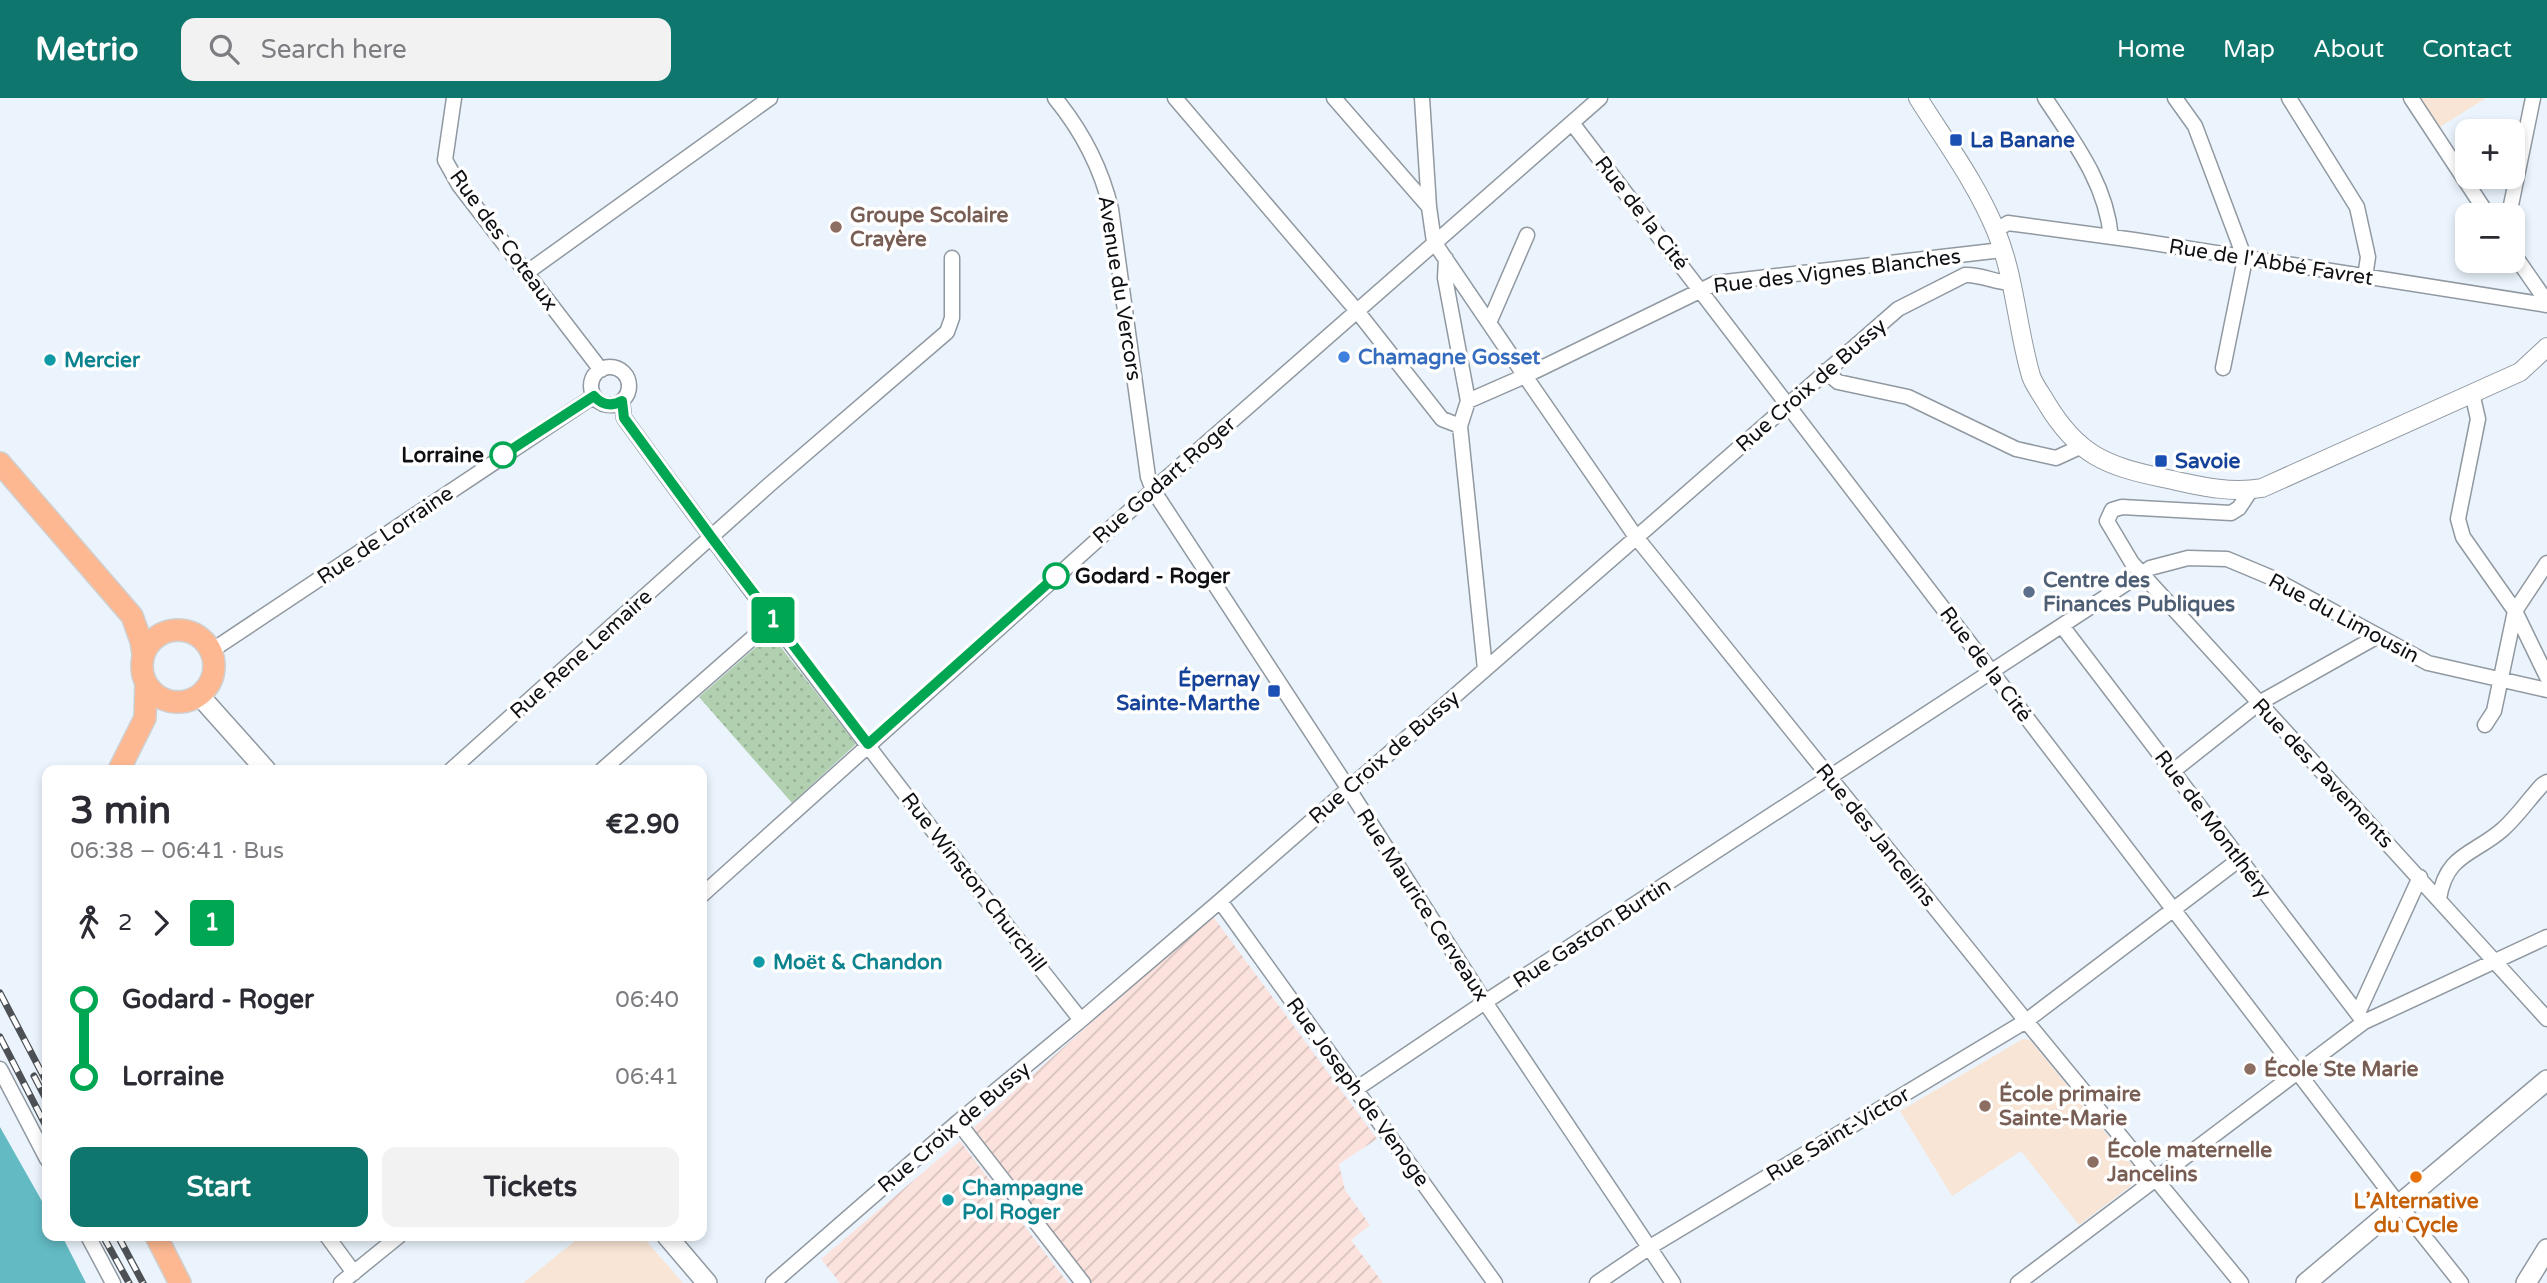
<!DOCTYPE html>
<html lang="en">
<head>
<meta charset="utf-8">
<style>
	body { margin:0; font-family:"Varela Round",sans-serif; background:#f2f2f3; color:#2b2b33; height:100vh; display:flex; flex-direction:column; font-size:26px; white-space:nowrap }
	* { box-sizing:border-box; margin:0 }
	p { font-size:23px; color:#7c7c81 }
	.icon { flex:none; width:38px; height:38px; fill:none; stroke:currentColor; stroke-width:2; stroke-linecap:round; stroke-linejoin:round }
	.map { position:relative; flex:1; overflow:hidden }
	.sheet { position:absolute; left:42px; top:667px; width:665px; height:476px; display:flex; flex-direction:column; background:#fff; border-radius:14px; box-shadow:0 4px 10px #0003 }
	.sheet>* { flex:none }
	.badge { padding:0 14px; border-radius:5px; font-size:24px; line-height:46px }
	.fabs { position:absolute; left:2455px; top:21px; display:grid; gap:14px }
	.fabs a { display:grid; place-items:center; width:70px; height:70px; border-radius:14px; background:#fff; box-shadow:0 4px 10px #0003; font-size:35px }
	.map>.badge { position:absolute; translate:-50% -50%; box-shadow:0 0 0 4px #fff }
	.legs { display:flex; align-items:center; gap:10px; height:77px; padding:0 28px; font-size:23px }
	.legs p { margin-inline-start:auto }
	.summary { display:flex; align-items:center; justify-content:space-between; height:119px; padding:0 28px }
	h1 { font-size:38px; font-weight:700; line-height:52px }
	.primary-button { display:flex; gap:14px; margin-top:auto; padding:14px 28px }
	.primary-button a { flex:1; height:80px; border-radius:14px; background:#0f766e; color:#fff; font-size:28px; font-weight:700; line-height:80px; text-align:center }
	.primary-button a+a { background:#f2f2f3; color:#2b2b33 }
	ul { padding:0 28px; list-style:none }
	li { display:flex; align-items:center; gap:24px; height:77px; font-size:26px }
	li i { display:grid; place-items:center; width:10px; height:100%; margin:0 9px; background:currentColor }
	li i::after { content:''; width:18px; height:18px; margin:-9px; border:5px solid; border-radius:50%; background:#fff }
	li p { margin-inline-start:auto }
	li:first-child i { background:linear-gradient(#0000 50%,currentColor 0) }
	li:last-child i { background:linear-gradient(currentColor 50%,#0000 0) }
	header { display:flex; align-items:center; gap:42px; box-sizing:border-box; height:98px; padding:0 35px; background:#0f766e; color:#fff }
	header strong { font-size:33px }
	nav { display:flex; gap:38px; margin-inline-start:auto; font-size:24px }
	.search { width:490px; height:63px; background:#f2f2f3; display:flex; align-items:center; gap:18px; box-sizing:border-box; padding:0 24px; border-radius:14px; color:#7c7c81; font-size:26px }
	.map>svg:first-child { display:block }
	.industrial { fill:url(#industrial-furrows) }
	.education { fill:#f8e5d5 }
	.grass { fill:url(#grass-dots) }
	.water { fill:#63bac3 }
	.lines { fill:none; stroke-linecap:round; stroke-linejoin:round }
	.minor-casing { stroke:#9098a0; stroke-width:17 }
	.tertiary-casing { stroke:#9098a0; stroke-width:20 }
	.secondary-casing { stroke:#9098a0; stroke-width:22 }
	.primary-casing { stroke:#cfcfd0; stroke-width:24 }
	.minor { stroke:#fff; stroke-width:14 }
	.tertiary { stroke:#fff; stroke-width:18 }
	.secondary { stroke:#fff; stroke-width:19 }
	.primary { stroke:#fdb891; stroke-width:21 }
	.rail-casing { stroke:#4d5156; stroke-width:7 }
	.rail { stroke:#fff; stroke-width:4.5; stroke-dasharray:13; stroke-linecap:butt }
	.line-1-casing { stroke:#fff; stroke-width:16 }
	.line-1 { stroke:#00a651; stroke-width:10 }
	.transit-dot { fill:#1a4fb4; stroke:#fff; stroke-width:2.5 }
	.education-dot { fill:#8d6e63; stroke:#fff; stroke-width:2.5 }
	.shop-dot { fill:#3f7fe0; stroke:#fff; stroke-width:2.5 }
	.culture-dot { fill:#0f9aa8; stroke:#fff; stroke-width:2.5 }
	.stop-1-dot { fill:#fff; stroke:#00a651; stroke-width:3.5 }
	.service-dot { fill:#5c6f8a; stroke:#fff; stroke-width:2.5 }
	.food-dot { fill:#e8710a; stroke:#fff; stroke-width:2.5 }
	.labels { text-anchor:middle; stroke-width:7; stroke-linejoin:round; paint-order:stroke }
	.transit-label { font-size:21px; font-weight:bold; fill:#164399; stroke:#fff; text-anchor:start }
	.street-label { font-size:21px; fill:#0e1013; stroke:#fff }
	.education-label { font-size:21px; font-weight:bold; fill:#785e54; stroke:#fff; text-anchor:start }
	.shop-label { font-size:21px; font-weight:bold; fill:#366cbe; stroke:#fff; text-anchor:start }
	.culture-label { font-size:21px; font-weight:bold; fill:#0d838f; stroke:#fff; text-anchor:start }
	.stop-label { font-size:21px; font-weight:bold; fill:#0e1013; stroke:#fff; text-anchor:end }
	.service-label { font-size:21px; font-weight:bold; fill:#4e5e75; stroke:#fff; text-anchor:start }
	.food-label { font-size:21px; font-weight:bold; fill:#c56008; stroke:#fff }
</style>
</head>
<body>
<header>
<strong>Metrio</strong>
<div class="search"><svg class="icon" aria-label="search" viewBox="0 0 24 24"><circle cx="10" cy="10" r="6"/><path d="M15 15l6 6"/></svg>Search here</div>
<nav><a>Home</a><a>Map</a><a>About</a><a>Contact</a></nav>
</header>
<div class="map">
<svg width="2547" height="1185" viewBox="0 0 2547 1185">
	<defs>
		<pattern id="industrial-furrows" width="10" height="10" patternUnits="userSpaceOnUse" patternTransform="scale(1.75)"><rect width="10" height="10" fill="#fce2dd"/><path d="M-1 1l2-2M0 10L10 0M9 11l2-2" fill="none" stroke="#d7c1bd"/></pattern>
		<pattern id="grass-dots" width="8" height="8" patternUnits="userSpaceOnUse" patternTransform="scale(1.75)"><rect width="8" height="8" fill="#b1d0b0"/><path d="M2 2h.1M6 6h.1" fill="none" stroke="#97b296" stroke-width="1.8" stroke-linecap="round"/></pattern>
	</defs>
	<rect width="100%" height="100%" fill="#ebf4fd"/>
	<!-- industrial -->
	<path class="industrial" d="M1212 817 1377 1041 1339 1066 1345 1092 1370 1127 1351 1142 1383 1185H1090L973 1030Z
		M960 1043 1068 1185H840L821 1161Z"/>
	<!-- education -->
	<path class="education" d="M2421 0H2486L2440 29Z
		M2023 941 2030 942 2140 1077V1081L2079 1127 2021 1053 1952 1098 1900 1013Z
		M581 1138H642L683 1185H523Z"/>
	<!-- grass -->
	<path class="grass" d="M763 543 777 544 856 646 792 705 699 599Z"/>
	<!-- water -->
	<path class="water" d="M0 1029 47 1112V1138H62L86 1185H0Z"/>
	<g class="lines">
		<!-- minor casing -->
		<g class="minor-casing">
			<path id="minor" d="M454 0 445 62 459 87 601 272
				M1055 0C1082 33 1101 69 1111 111L1148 379 1153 392 1348 690 1485 904 1673 1185
				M1175 0 1357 213 1442 321 1460 328
				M1334 0 1429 109
				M1422 0 1429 109 1434 144 1525 278 1468 303
				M2045 0C2074 44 2106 85 2111 139
				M2175 0 2195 28 2245 161 2223 270
				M2289 0 2357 109 2368 159 2365 179
				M2411 0 2488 117
				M1572 25 2400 1108 2461 1185
				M2509 117 2533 0
				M1996 132 2008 125 2134 142 2547 207
				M2002 152 1716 185 1525 278 1636 439 2026 923 2241 1185
				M2513 155 2547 204
				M1446 161 1445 180 1468 303 1460 328 1485 571
				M526 175 770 0
				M1489 225 1527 137
				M591 288a19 19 0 1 1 38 0a19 19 0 1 1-38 0Z
				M1825 273 1838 284 1908 299 2016 351 2056 360 2080 349
				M2472 295 2478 321 2458 421 2463 439 2515 513 2547 579
				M622 303 624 320C772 524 925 725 1081 922
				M2251 392 2239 410 2231 415 2122 409 2112 412 2107 423 2132 465 2547 921
				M2062 528 2364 924
				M211 553 594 298
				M2485 627 2494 613 2515 513 2547 465
				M451 672 769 387 947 234 952 220V160
				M602 672 773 522
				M2173 673 2259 605 2378 538
				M702 797 1153 392 1600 0
				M2439 801C2446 756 2473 757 2502 732 2517 719 2529 701 2542 687L2547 684
				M1220 803 1495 1185
				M2358 915 2420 779
				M0 971 47 1061
				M1356 991 1485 904 2150 470 2188 460 2227 461 2270 479 2428 565 2547 592
				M958 1024 1083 1185
				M88 1138 113 1185
				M327 1138 354 1175
				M341 1185 399 1138
				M773 1185 958 1024 1081 922 1220 803 1898 211 1965 177C1981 176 1995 185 2012 185
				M1597 1185 1650 1149 2026 923 2240 761
				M2018 1185 2364 924 2547 839"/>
		</g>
		<!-- tertiary casing -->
		<g class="tertiary-casing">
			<path id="tertiary" d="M1918 0C1945 43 1977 86 1996 133 2015 179 2017 230 2031 278 2034 287 2042 297 2047 306 2078 357 2106 368 2163 380 2196 387 2228 396 2262 390L2520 274 2547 249"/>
		</g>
		<!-- secondary casing -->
		<g class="secondary-casing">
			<path id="secondary" d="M199 597 266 672
				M667 1138 707 1185
				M2306 1185 2547 982
				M2526 1185 2547 1151"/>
		</g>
		<!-- primary casing -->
		<g class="primary-casing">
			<path id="primary" d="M0 365 132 518 141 543 143 556
				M142 568a36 36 0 1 1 72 0a36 36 0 1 1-72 0Z
				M119 672 145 620 146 585
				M156 1138 180 1185"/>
		</g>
		<!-- minor -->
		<use href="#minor" class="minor"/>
		<!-- tertiary -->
		<use href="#tertiary" class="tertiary"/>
		<!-- secondary -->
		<use href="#secondary" class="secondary"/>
		<!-- primary -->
		<use href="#primary" class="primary"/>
		<!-- rail casing -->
		<g class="rail-casing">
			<path id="rail" d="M0 895 47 985
				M0 939 47 1030
				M34 978 47 1003
				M103 1138 129 1185
				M118 1138 143 1185"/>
		</g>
		<!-- rail -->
		<use href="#rail" class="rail"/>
	</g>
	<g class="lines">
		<!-- line-1 casing -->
		<g class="line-1-casing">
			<path id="line-1" d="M503 357 594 298C602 307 611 309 622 303L624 320 712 440 868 646 1056 478"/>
		</g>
		<!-- line-1 -->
		<use href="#line-1" class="line-1"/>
	</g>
	<!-- markers -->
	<g class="transit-dot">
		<rect x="1949" y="35" width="14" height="14" rx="3.5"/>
		<rect x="2154" y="356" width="14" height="14" rx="3.5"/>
		<rect x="1267" y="586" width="14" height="14" rx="3.5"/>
	</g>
	<g class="education-dot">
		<circle cx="836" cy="129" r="7"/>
		<circle cx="2250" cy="971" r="7"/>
		<circle cx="1985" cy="1008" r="7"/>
		<circle cx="2093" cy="1064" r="7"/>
	</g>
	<circle class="shop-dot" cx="1344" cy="259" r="7"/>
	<g class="culture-dot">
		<circle cx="50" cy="262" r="7"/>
		<circle cx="759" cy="864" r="7"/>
		<circle cx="948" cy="1102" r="7"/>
	</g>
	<g class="stop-1-dot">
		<circle cx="503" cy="357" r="12"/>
		<circle cx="1056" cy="478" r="12"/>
	</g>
	<circle class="service-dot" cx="2029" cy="494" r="7"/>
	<circle class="food-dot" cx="2416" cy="1079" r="7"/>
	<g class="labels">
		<!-- transit labels -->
		<g class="transit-label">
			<text x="1970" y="49">La Banane</text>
			<text x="2175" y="370">Savoie</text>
			<text x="1260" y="588" text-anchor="end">Épernay<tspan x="1260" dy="24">Sainte-Marthe</tspan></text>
		</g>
		<!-- street labels -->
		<g class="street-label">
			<text transform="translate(1642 115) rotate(52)" y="7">Rue de la Cité</text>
			<text transform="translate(504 142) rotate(54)" y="7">Rue des Coteaux</text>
			<text transform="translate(2271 164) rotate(9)" y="7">Rue de l'Abbé Favret</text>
			<text transform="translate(1837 173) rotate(-7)" y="7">Rue des Vignes Blanches</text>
			<text transform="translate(1120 190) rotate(81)" y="7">Avenue du Vercors</text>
			<text transform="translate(1811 287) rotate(-41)" y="7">Rue Croix de Bussy</text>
			<text transform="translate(1164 382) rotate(-41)" y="7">Rue Godart Roger</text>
			<text transform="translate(385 437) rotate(-34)" y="7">Rue de Lorraine</text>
			<text transform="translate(2344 520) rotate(28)" y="7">Rue du Limousin</text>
			<text transform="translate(581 556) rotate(-42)" y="7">Rue Rene Lemaire</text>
			<text transform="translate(1986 566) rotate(53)" y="7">Rue de la Cité</text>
			<text transform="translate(1384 659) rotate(-41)" y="7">Rue Croix de Bussy</text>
			<text transform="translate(2323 675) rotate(47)" y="7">Rue des Pavements</text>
			<text transform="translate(2213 726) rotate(53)" y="7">Rue de Montlhéry</text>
			<text transform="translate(1876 737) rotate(51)" y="7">Rue des Jancelins</text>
			<text transform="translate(974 784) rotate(52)" y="7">Rue Winston Churchill</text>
			<text transform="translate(1423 807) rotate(57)" y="7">Rue Maurice Cerveaux</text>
			<text transform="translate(1592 835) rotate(-33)" y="7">Rue Gaston Burtin</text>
			<text transform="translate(1358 994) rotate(54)" y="7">Rue Joseph de Venoge</text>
			<text transform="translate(954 1029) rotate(-40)" y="7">Rue Croix de Bussy</text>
			<text transform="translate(1838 1036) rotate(-31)" y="7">Rue Saint-Victor</text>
		</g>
		<!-- education labels -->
		<g class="education-label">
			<text x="850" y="124">Groupe Scolaire<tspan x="850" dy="24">Crayère</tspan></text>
			<text x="2264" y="978">École Ste Marie</text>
			<text x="1999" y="1003">École primaire<tspan x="1999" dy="24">Sainte-Marie</tspan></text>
			<text x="2107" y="1059">École maternelle<tspan x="2107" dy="24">Jancelins</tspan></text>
		</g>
		<!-- shop labels -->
		<g class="shop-label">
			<text x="1358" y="266">Chamagne Gosset</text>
		</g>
		<!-- culture labels -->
		<g class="culture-label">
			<text x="64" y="269">Mercier</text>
			<text x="773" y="871">Moёt &amp; Chandon</text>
			<text x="962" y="1097">Champagne<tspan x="962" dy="24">Pol Roger</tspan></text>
		</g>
		<!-- stop labels -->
		<g class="stop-label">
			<text x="484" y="364">Lorraine</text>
			<text x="1075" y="485" text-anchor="start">Godard - Roger</text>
		</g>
		<!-- service labels -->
		<g class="service-label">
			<text x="2043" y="489">Centre des<tspan x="2043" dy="24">Finances Publiques</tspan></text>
		</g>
		<!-- food labels -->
		<g class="food-label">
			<text x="2416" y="1110">L’Alternative<tspan x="2416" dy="24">du Cycle</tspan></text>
		</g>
	</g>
</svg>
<div class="fabs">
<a>+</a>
<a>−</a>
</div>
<b class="badge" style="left:773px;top:522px;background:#00a651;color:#fff">1</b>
<section class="sheet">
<div class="summary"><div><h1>3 min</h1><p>06:38 – 06:41 · Bus</p></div><b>€2.90</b></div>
<div class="legs"><svg class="icon" aria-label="walk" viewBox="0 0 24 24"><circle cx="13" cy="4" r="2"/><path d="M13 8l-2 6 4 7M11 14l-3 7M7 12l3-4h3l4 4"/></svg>2<svg class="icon" aria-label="forward" viewBox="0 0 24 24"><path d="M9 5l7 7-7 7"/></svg><b class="badge" style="background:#00a651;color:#fff">1</b></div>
<ul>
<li><i style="color:#00a651"></i><b>Godard - Roger</b><p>06:40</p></li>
<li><i style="color:#00a651"></i><b>Lorraine</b><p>06:41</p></li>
</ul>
<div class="primary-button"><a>Start</a><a>Tickets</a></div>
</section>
</div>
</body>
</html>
